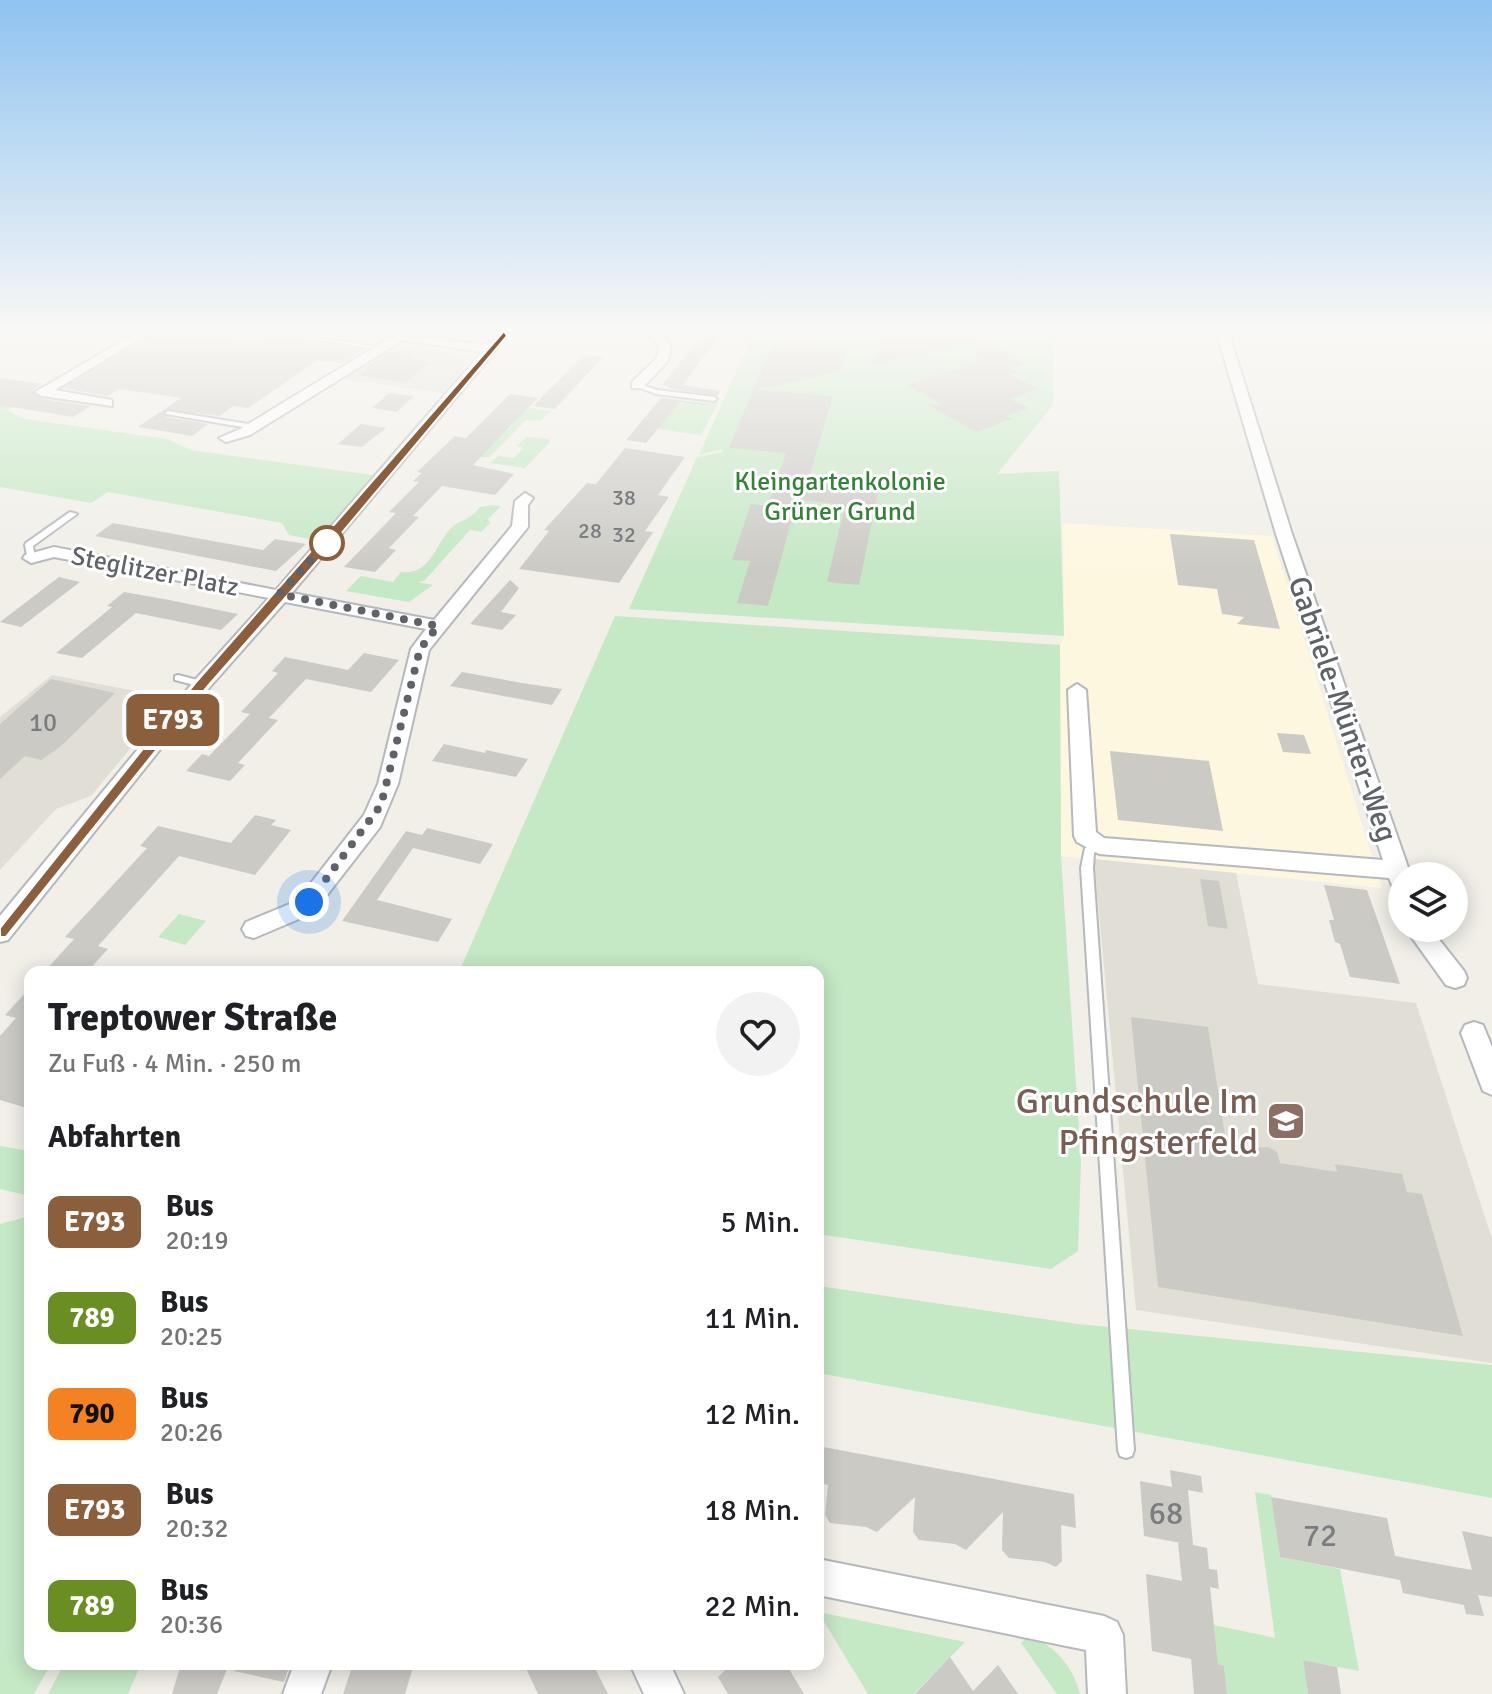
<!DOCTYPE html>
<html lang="de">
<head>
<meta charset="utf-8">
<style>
	body { margin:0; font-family:Signika,sans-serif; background:#f2f2f2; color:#202124; height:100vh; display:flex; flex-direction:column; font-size:30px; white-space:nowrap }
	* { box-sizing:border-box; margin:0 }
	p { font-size:26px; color:#757577 }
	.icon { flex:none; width:44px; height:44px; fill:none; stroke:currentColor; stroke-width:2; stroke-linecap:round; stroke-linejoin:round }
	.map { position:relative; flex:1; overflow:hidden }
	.drawer { position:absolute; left:24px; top:966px; width:800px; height:704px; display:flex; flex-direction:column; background:#fff; border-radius:16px; box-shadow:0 4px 20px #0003 }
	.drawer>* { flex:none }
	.badge { padding:0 16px; border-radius:12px; font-size:28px; line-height:52px }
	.buttons { position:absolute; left:1388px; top:862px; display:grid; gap:16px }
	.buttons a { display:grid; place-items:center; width:80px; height:80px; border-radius:50%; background:#fff; box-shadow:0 4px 20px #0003; font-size:40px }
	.you { position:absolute; width:40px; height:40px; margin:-20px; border:6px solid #fff; border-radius:50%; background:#1a73e8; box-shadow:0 0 0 12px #1a73e833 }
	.map>.badge { position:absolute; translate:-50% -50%; box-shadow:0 0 0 4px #fff }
	h2 { padding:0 24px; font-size:30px; line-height:72px }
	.round { display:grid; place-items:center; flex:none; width:84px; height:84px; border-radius:42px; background:#f2f2f2 }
	.summary { display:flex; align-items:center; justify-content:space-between; height:136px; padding:0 24px }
	h1 { font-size:38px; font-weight:700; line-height:60px }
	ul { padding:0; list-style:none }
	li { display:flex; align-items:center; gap:24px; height:96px; padding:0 24px }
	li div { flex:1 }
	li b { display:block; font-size:30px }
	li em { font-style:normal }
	li .badge { min-width:88px; font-weight:700; text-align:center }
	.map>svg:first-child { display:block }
	.commercial { fill:#fef7e0 }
	.education { fill:#e1ded6 }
	.green { fill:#c5e8c5 }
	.building { fill:#cccac5 }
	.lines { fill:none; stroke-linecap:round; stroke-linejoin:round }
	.service-casing { stroke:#b5b8bc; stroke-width:4 }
	.minor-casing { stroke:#b5b8bc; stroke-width:4 }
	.service { fill:#fff; fill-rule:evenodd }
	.minor { fill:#fff; fill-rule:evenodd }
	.line { fill:#8b5e3c; stroke:#fff; stroke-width:2 }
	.walk { stroke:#5f6368; stroke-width:8; stroke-dasharray:0 14.4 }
	.stop-dot { fill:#fff; stroke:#8b5e3c; stroke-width:4 }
	.labels { text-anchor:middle; stroke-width:6; stroke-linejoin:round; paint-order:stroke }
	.far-number-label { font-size:22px; fill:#7a7d7f }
	.far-park-label { font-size:26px; fill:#348238; stroke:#fff }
	.far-street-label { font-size:26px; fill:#5f6368; stroke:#fff }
	.number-label { font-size:26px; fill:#7a7d7f }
	.street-label { font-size:30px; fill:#5f6368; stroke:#fff }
	.near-number-label { font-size:32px; fill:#7a7d7f }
	.near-education-label { font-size:36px; fill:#785e54; stroke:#fff; text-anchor:end }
</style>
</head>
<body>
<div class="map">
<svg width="1492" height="1694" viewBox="0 0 1492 1694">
	<rect width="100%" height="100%" fill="#f1efe8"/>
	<!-- commercial -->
	<path class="commercial" d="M1063 523 1272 536 1382 888 1061 856 1060 645 1064 636Z"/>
	<!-- education -->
	<path class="education" d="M411 345 470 356 471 359 443 393 336 378 389 347Z
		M52 675 172 698 91 796 56 809 0 870V717Z
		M1094 859 1236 873 1258 984 1416 1003 1492 1239V1363L1136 1310Z"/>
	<!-- green -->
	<path class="green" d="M753 334H1053V405L997 474 1059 471 1064 636 629 609 697 457 722 452V449L699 455Z
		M0 399 19 402 7 410 25 419 167 439 191 450 373 475 316 540 289 535 282 523 108 492 91 503 0 487Z
		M680 402 710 406 713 402 718 403 701 435 657 429Z
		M523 407 551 411 540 421 526 420 490 457 451 458C479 447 513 438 523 407Z
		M527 437 548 439 550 442 525 468 490 463 498 456 514 458 523 448 517 446Z
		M492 505 501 506 488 519 490 523 481 532 470 530 424 581 418 582 433 585 409 602 346 591 361 576 393 582 401 572C430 575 434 548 450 529 460 519 470 521 480 507Z
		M615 616 1060 645 1061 856 1081 1161 1078 1251 1051 1269 818 1234V972H459Z
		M179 914 206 921 185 945 158 937Z
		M0 1146 30 1151V1196L0 1189Z
		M30 1216V1664H51L34 1694H0V1224Z
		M818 1286 1078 1324 1492 1365V1498L818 1373Z
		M1255 1492 1271 1495 1280 1557 1340 1569 1359 1671 1303 1660 1308 1694H1227L1224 1666 1218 1664 1214 1625 1275 1638Z
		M818 1612 965 1642 914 1694H868Z
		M1029 1635C1055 1646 1073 1666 1080 1694H1057L1021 1643Z
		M64 1664H141L128 1694H48Z"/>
	<!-- building -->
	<path class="building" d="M151 334H208L265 342 266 334H281L284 337 363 350 342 363 318 360 248 408 233 406 219 416 165 409 166 417 208 424 192 436 138 427 181 398 119 389 107 396 63 388Z
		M703 334 716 340 683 385 721 391 717 396 668 388 670 386 662 385Z
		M881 334H979V339L997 350H1005L1026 364 1009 367 1018 372 1010 374 1038 389 1010 399 1029 408 1006 416 1012 419 976 432 926 404 943 405 908 385 979 362 973 343 874 364Z
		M774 340 847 345 840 371 756 390 833 396 809 477 880 483 859 585 827 582 845 505 801 500 798 509 795 508 768 606 737 603 750 561 732 560 751 504 768 506 786 453 729 448Z
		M389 352 416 356 412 359 430 362 405 383 359 375 367 369 364 368 366 367Z
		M584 355 603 357 555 409 533 406Z
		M0 378 42 384 32 391 42 399 91 406 73 417 0 405Z
		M389 393 414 396 397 412 372 408Z
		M510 394 538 398 473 465 514 474 495 495 442 486 413 516 419 517 389 548 396 550 375 572 344 567 396 513 407 515 389 512 419 482 413 481 422 473 417 472 455 436 466 438Z
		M661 398 712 404 710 406 680 402 646 443 626 440Z
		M361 424 386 428 362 447 338 444Z
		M625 448 685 457 658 495 669 497 645 531 653 532 619 583 519 569 549 531 544 530 587 483 596 484Z
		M113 523 263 550 275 539 306 544 276 571 95 536Z
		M1170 534 1254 540 1280 629 1237 624 1244 617 1222 614 1217 589 1178 585Z
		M59 577 80 582 21 627 0 622Z
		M510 580 519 588 501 612 516 615 502 630 470 624Z
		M124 592 169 600 238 614 221 630 136 613 82 658 56 653 112 607 107 606Z
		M364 653 399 660 371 692 306 679 269 718 278 720 238 763 245 765 230 781 186 771 202 754 209 756 250 714 241 712 278 673 272 671 285 657 348 670Z
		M462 672 522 683 562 689 552 705 450 686Z
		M51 679 115 693 60 747 41 760 25 756 0 779V724Z
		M1277 733 1304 735 1311 754 1283 752Z
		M444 744 485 753 486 750 528 759 516 777 432 761Z
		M1110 751 1209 761 1223 831 1118 820Z
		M255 815 276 820 271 825 291 830 255 875 179 856 98 946 108 949 87 972H44L74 939 65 937 147 848 140 846 158 826 231 843Z
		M427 828 493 844 480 864 413 848 377 900 452 919 438 942 342 921 406 831 422 835Z
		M1200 879 1219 881 1228 929 1208 926Z
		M1324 885 1367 890 1400 984 1350 977 1340 944 1335 942 1329 920H1334Z
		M30 988V1109L0 1100V1036L16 1018 5 1015Z
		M1131 1017 1208 1027 1227 1148 1269 1147 1277 1152 1280 1163 1337 1172 1335 1164 1402 1174 1407 1192 1422 1194 1463 1336 1158 1287Z
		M818 1446 1074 1494 1076 1528 1061 1525 1062 1561 1056 1567 1045 1562 1009 1558 1002 1550 1003 1512 966 1550 955 1544 919 1540 913 1532 915 1497 877 1532 866 1527 830 1523 825 1515 828 1485 818 1483Z
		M1170 1470 1201 1476 1203 1493 1188 1490 1193 1545 1207 1548 1209 1569 1217 1570 1219 1589 1210 1587 1218 1664 1224 1666 1227 1694H1194L1191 1659 1152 1651 1146 1574 1182 1581 1178 1543H1181L1144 1536 1140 1481 1172 1487Z
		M1271 1497 1387 1518 1395 1556 1422 1561 1472 1570 1462 1531 1492 1537V1597L1478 1595 1484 1616 1466 1614 1464 1605 1403 1593 1400 1580 1280 1557Z
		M950 1657 973 1691 998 1665 1018 1694H915Z
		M1303 1660 1337 1667 1341 1694H1308Z
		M181 1664H229L217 1694H172Z
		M235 1664H290L284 1682 234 1671Z
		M353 1664 380 1669 382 1664H414L405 1694H343Z
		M524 1664H593L608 1694H538Z
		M732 1664H786L804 1694H728L718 1677Z"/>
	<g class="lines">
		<!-- service casing -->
		<g class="service-casing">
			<path id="service" d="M284 334H297L382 348 379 350Z
				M637 383 657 390 714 397 717 399 714 401 656 394 635 386 634 385Z
				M168 411 254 425 257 427 254 429 166 414V412Z
				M70 512 77 514 33 546 35 558 34 560H28L25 545 26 543Z
				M178 675 205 682 207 684 202 687 175 680V676Z
				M1099 842 1104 846 1103 849 1094 853 1093 868 1134 1450 1132 1456 1126 1458 1120 1456 1118 1450 1081 868 1085 848Z"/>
		</g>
		<!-- minor casing -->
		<g class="minor-casing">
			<path id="minor" d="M134 334H148L55 390 112 400V406L42 396 35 392Z
				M396 334 488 345 498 334H510L292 593 434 620 512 526 515 501 525 493 533 498 528 505V527L429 650 398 784 380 827 313 913 254 938 246 936 242 929 246 922 297 901 364 815 378 784 411 649 426 629 285 602 209 688 8 940 0 942V916L195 680 269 598 54 557 31 563 23 558 25 555 54 547 276 590 482 352 403 340 250 435 226 442 219 438 240 429Z
				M651 334H663L671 348 667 362 642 388H632V382L657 358 659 348Z
				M1217 334H1229L1292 534 1411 876H1402V893L1394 890 1389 878 1099 854 1077 842 1074 836 1068 690 1077 684 1086 690 1096 832 1104 838 1383 860 1276 534Z
				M1405 928H1430L1464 971 1467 978 1464 985 1455 988 1446 985Z
				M1474 1022 1483 1025 1492 1047V1095L1483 1091 1461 1033 1465 1025Z
				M818 1559 1104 1616 1117 1622 1123 1635 1126 1694H1088L1086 1650 818 1595Z
				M294 1664H332L321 1694H283Z
				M630 1664H670L684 1694H644Z"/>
		</g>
		<!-- service -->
		<use href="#service" class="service"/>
		<!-- minor -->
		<use href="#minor" class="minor"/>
	</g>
	<!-- sky -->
	<linearGradient id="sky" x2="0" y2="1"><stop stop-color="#8fc3f1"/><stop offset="0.58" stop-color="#f9f8f5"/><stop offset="1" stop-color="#f9f8f5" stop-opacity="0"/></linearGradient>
	<rect width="1492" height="571" fill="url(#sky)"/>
	<!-- line -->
	<path class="line" d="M504 331 507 336 330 547 207 687 6 937H0V928L197 681Z"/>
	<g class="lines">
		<!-- walk -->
		<path class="walk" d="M309 902 381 805 420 649 438 626 279 594 327 543"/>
	</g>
	<!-- icons -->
	<defs>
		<g id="school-square" transform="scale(2)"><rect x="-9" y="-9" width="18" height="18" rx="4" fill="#8d6e63" stroke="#fff"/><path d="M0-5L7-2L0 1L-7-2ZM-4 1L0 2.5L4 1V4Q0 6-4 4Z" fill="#fff"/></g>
	</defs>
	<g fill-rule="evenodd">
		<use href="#school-square" x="1286" y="1121"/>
	</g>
	<!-- markers -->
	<circle class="stop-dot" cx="327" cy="543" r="16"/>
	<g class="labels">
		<!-- far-number labels -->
		<g class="far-number-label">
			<text x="624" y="505">38</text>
			<text x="590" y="538">28</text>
			<text x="624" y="542">32</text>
		</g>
		<!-- far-park labels -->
		<g class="far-park-label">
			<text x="840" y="490">Kleingartenkolonie<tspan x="840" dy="30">Grüner Grund</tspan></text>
		</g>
		<!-- far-street labels -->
		<g class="far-street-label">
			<text transform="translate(155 571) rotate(11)" y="9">Steglitzer Platz</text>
		</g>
		<!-- number labels -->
		<g class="number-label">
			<text x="43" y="731">10</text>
		</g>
		<!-- street labels -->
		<g class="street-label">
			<text transform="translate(1343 709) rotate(71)" y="10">Gabriele-Münter-Weg</text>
		</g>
		<!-- near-number labels -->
		<g class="near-number-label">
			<text x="1166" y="1524">68</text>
			<text x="1320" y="1546">72</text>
		</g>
		<!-- near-education labels -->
		<g class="near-education-label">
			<text x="1258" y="1113">Grundschule Im<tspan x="1258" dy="41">Pfingsterfeld</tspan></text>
		</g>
	</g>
</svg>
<div class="buttons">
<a><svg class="icon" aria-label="layers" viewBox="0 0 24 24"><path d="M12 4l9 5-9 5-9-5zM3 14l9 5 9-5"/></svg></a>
</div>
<div class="you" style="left:309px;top:902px"></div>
<b class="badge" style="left:173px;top:720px;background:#8b5e3c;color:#fff">E793</b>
<section class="drawer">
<div class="summary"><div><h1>Treptower Straße</h1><p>Zu Fuß · 4 Min. · 250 m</p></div><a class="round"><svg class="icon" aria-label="heart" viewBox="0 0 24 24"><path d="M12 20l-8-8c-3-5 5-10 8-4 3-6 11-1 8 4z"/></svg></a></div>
<h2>Abfahrten</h2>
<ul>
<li><span class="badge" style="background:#8b5e3c;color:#fff">E793</span><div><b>Bus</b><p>20:19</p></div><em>5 Min.</em></li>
<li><span class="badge" style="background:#6b8e23;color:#fff">789</span><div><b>Bus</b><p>20:25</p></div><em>11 Min.</em></li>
<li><span class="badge" style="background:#f58220;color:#111">790</span><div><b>Bus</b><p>20:26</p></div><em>12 Min.</em></li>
<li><span class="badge" style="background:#8b5e3c;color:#fff">E793</span><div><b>Bus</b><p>20:32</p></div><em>18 Min.</em></li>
<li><span class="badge" style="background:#6b8e23;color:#fff">789</span><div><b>Bus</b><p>20:36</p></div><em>22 Min.</em></li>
</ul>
</section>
</div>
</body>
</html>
